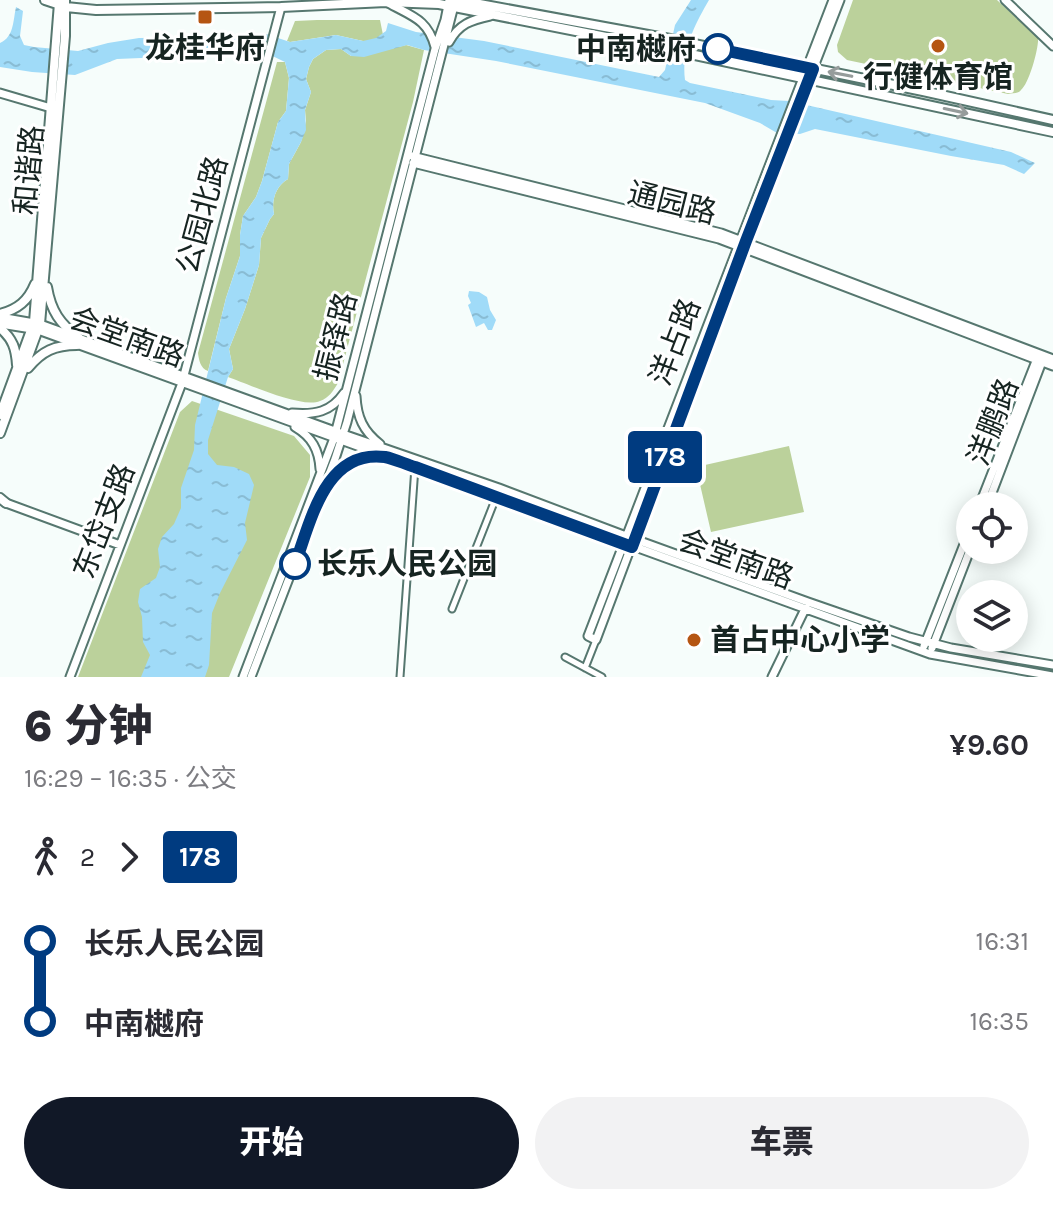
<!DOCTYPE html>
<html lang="zh">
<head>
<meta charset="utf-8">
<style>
	body { margin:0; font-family:Karla,"Noto Sans SC",sans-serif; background:#f2f2f3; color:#2b2b33; height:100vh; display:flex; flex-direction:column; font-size:30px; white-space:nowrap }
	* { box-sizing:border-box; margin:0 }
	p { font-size:26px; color:#7c7c81 }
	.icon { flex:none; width:44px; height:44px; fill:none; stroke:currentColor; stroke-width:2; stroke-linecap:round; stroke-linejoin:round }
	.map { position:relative; height:677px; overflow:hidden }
	.details { display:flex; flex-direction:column; background:#fff; flex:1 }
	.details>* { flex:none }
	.badge { padding:0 16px; border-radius:6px; font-size:28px; line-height:52px }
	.controls { position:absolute; left:956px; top:492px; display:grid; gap:16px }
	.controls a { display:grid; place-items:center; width:72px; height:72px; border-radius:50%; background:#fff; box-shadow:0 4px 20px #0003; font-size:40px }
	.map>.badge { position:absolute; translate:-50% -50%; box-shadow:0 0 0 4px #fff }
	.legs { display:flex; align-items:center; gap:12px; height:88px; padding:0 24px; font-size:26px }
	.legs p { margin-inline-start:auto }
	.summary { display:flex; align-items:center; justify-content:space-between; height:136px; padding:0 24px }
	h1 { font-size:44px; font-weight:800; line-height:60px }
	.cta { display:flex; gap:16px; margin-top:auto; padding:16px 24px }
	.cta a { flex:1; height:92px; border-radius:48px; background:#111827; color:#fff; font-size:32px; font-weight:800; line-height:92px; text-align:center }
	.cta a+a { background:#f2f2f3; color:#2b2b33 }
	ul { padding:0 24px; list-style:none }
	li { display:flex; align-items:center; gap:28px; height:80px; font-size:30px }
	li i { display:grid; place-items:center; width:12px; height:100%; margin:0 10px; background:currentColor }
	li i::after { content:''; width:20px; height:20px; margin:-10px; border:6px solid; border-radius:50%; background:#fff }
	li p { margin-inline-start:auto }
	li:first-child i { background:linear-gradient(#0000 50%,currentColor 0) }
	li:last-child i { background:linear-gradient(currentColor 50%,#0000 0) }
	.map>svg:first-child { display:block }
	.park { fill:#bbd19b }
	.water { fill:url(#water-ripples) }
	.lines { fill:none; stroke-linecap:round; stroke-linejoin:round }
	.street-casing { stroke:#56776f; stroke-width:9 }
	.secondary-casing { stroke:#56776f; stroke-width:11 }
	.primary-casing { stroke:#56776f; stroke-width:12 }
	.street { stroke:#fff; stroke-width:5 }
	.secondary { stroke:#fff; stroke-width:7 }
	.primary { stroke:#fff; stroke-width:8 }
	.oneway { stroke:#969c9b }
	.line-1-casing { stroke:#fff; stroke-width:18 }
	.line-1 { stroke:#003b80; stroke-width:12 }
	.poi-dot { fill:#b55512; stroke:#fff; stroke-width:3 }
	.stop-1-dot { fill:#fff; stroke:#003b80; stroke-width:4 }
	.labels { text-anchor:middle; stroke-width:6; stroke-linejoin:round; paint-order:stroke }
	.poi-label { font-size:30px; font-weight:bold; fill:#162421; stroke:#fff }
	.stop-label { font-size:30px; font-weight:bold; fill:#162421; stroke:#fff; text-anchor:end }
	.street-label { font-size:30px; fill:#162421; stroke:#fff }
</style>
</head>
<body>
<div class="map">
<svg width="1053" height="677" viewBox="0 0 1053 677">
	<defs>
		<pattern id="water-ripples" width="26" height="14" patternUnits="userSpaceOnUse" patternTransform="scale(2)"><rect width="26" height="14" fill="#a0dbf8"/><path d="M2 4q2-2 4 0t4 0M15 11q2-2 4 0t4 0" fill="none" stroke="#89bcd4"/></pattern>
	</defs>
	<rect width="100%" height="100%" fill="#f6fdfb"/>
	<!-- park -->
	<path class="park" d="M853 0H997L1038 38C1039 48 1029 84 1021 90 1018 94 1013 93 1008 94L847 60 838 52 837 45Z
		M317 20H380L386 50 406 45 424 50 413 102 338 383C333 391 329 398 320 401 302 409 248 384 228 377L233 369 229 349 245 309 259 265 261 238 270 219 274 214C271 200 276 186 288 179L289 164 301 142 306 121 305 110 311 92 306 79 309 67 313 59 326 50 341 49 351 56 363 41 336 35 290 42 287 41 295 21Z
		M277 62H285L289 78 286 111 278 122 262 181 256 197 243 216 240 235V256L226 298 208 371C200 368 199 360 198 353Z
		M192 401 294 436 310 455V477L229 677H78L180 412Z
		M789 446 804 512 711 532 696 467Z"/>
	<!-- water -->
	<path class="water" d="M691 0H709C695 24 681 51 685 80L690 83 771 100 789 101 1011 152 1035 163 1024 174 1004 165 951 156 815 129 800 134 777 133 760 123 705 103 496 61 424 50 407 45 364 57 351 56 341 49 326 50 313 59 309 67 306 79 311 92 305 110 306 130 301 142 289 164 288 179C276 186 271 200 274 214L270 219 261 238 259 265 245 309 229 349 233 369 228 377 208 440V454L217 465 234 467 249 474 254 485 245 523 247 540 220 593 212 613 209 665 205 677H141L150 655 143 642 142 617 138 602 140 589 156 578 160 567 158 549 162 537 174 524 181 508V488L194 450 195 425 226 298 240 256V235L243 216 256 197 262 181 278 122 286 111 289 78 285 62 262 51 238 54 117 59 75 75 32 72 0 67V43C14 37 13 21 16 7L23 11 20 36 24 45 34 47 78 51 108 43 139 38 239 37 263 33 290 42 336 35 363 41 376 38 386 31 388 23 416 32 484 41 659 77 665 70 675 25Z
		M469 291 479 292 487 297 490 310 496 320 492 330H488L484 323 476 327 468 305 471 303 468 296Z"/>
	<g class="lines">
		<!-- street casing -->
		<g class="street-casing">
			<path id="street" d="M452 609 497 495
				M565 657 602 677
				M585 668 596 640
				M400 677 415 467"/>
		</g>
		<!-- secondary casing -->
		<g class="secondary-casing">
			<path id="secondary" d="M833 0 588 636 596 640 746 241 840 0
				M1005 0 1053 46
				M388 3C411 16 428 19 435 47
				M449 42C459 24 471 20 490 16
				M0 93 51 108
				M412 156 721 233 1053 359
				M413 163 719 239 1053 366
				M0 317 40 324 343 434 499 488 626 536 808 602 909 637 951 648 1053 665
				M0 324 38 330 930 654 1053 676
				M356 396C357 417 363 431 380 444
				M292 413C315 415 331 412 344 393
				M295 427C312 437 319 450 320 469
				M330 482C344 463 358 457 381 457
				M6 503 120 545
				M979 506 1038 356
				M987 506 1043 359
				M924 646 970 529
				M932 648 970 550
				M70 677 182 383 281 7
				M243 677 334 438 435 49 445 20 449 0
				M251 677 335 459 347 422 455 2
				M772 677 806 607"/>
		</g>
		<!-- primary casing -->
		<g class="primary-casing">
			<path id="primary" d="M45 0 66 7 96 10 281 7 386 2 439 4 667 49 1053 132
				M458 0 670 39 923 91 1053 120
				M47 287C51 311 60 324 79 338
				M0 314C18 309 28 301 35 284
				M0 328C13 339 16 349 17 365
				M28 368C42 351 55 345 77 345
				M0 415 34 322 59 3
				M0 433 40 324 65 36V0
				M0 498 6 503"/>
		</g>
		<!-- street -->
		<use href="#street" class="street"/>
		<!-- secondary -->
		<use href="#secondary" class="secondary"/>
		<!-- primary -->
		<use href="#primary" class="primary"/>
	</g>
	<!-- one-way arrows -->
	<defs><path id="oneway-shaft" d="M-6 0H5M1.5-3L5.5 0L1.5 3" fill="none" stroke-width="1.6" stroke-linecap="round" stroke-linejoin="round" transform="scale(2)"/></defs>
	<g class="oneway">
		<use href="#oneway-shaft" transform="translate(840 74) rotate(-169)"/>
		<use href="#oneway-shaft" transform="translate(956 111) rotate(12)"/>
	</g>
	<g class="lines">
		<!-- line-1 casing -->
		<g class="line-1-casing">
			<path id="line-1" d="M295 564C311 521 325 449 385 457 395 459 405 464 415 467L632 547 746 241 813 69 718 49"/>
		</g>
		<!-- line-1 -->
		<use href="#line-1" class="line-1"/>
	</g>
	<!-- markers -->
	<g class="poi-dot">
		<rect x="197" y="9" width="16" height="16" rx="4"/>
		<circle cx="938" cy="46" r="8"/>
		<circle cx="694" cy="640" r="8"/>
	</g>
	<g class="stop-1-dot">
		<circle cx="718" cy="49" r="14"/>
		<circle cx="295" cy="564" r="14"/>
	</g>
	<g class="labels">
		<!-- poi labels -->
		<g class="poi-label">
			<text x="205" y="58">龙桂华府</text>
			<text x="938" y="87">行健体育馆</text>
			<text x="710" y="650" text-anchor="start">首占中心小学</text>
		</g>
		<!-- stop labels -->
		<g class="stop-label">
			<text x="696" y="59">中南樾府</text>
			<text x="317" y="574" text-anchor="start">长乐人民公园</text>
		</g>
		<!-- street labels -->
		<g class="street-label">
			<text transform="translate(29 170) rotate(-85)" y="10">和谐路</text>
			<text transform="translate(672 203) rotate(14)" y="10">通园路</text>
			<text transform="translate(202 215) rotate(-75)" y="10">公园北路</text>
			<text transform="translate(127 337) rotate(20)" y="10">会堂南路</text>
			<text transform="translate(336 337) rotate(-76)" y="10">振铎路</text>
			<text transform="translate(675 342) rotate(-69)" y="10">洋占路</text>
			<text transform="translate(993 422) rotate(-69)" y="10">洋鹏路</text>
			<text transform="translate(104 521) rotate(-69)" y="10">东岱支路</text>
			<text transform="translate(736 559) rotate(20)" y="10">会堂南路</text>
		</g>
	</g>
</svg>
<div class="controls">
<a><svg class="icon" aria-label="locate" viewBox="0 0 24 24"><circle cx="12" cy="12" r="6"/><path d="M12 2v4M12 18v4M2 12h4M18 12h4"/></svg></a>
<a><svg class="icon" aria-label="layers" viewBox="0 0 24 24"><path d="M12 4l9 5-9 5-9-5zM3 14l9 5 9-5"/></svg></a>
</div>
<b class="badge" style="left:665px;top:457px;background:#003b80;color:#fff">178</b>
</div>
<section class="details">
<div class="summary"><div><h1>6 分钟</h1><p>16:29 – 16:35 · 公交</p></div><b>¥9.60</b></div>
<div class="legs"><svg class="icon" aria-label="walk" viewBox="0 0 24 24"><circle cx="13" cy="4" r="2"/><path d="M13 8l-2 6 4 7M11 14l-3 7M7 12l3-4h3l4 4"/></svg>2<svg class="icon" aria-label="forward" viewBox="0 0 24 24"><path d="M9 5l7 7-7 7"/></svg><b class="badge" style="background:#003b80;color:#fff">178</b></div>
<ul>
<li><i style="color:#003b80"></i><b>长乐人民公园</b><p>16:31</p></li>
<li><i style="color:#003b80"></i><b>中南樾府</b><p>16:35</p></li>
</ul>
<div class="cta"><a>开始</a><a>车票</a></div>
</section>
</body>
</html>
